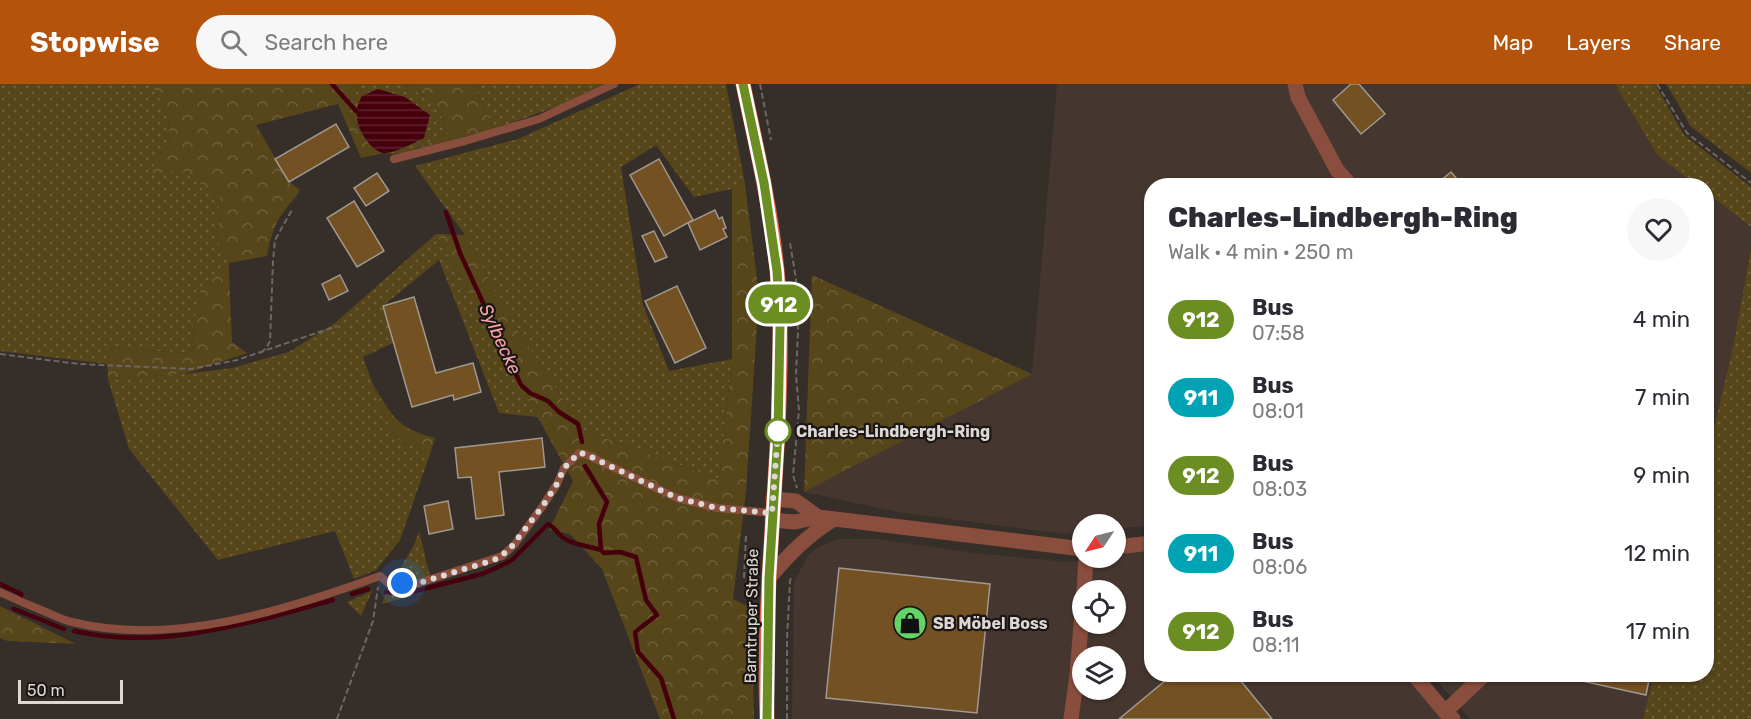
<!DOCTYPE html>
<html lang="en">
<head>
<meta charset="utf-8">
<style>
	body { margin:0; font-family:Rubik,sans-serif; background:#f7f7f7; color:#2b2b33; height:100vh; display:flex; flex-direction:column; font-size:22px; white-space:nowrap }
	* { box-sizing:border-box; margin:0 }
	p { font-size:20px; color:#7c7c81 }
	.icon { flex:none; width:33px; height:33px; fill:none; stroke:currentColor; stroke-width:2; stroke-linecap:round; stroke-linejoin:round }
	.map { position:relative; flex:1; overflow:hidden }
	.panel { position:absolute; left:1144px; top:94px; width:570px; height:504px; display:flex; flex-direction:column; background:#fff; border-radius:24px; box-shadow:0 2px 4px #0004 }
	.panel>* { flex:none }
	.badge { padding:0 12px; border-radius:20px; font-size:21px; line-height:39px }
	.needle { width:39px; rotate:235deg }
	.tools { position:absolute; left:1072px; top:430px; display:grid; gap:12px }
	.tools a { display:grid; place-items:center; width:54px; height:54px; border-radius:50%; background:#fff; box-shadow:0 2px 4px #0004; font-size:30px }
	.scale { position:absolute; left:18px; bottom:15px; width:105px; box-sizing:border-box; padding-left:6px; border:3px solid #ddd8d5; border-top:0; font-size:16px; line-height:21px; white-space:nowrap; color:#ddd8d5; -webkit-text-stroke:4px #1b1715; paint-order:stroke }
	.you { position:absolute; width:30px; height:30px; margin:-15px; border:4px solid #fff; border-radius:50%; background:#1a73e8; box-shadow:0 0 0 9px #1a73e833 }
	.map>.badge { position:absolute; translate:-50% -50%; box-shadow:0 0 0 3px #fff }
	.round { display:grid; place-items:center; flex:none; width:63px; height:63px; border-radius:32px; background:#f7f7f7 }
	.summary { display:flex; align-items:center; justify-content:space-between; height:102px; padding:0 24px }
	h1 { font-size:28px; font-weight:800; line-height:45px }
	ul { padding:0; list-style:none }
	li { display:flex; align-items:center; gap:18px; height:78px; padding:0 24px }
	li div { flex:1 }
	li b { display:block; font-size:22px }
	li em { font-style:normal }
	li .badge { min-width:66px; font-weight:700; text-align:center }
	header { display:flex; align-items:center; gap:36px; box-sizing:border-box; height:84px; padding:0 30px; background:#b45309; color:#fff }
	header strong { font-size:28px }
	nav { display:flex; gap:33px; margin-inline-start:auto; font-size:21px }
	.search { width:420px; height:54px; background:#f7f7f7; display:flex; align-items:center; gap:15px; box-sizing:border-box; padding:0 21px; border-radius:33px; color:#7c7c81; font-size:22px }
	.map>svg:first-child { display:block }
	.built { fill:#45372f; fill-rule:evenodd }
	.grass { fill:url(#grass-dots) }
	.forest { fill:url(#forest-crowns) }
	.water { fill:url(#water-rules) }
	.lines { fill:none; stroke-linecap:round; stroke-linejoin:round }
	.stream { stroke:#46000d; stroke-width:4.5 }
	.building { fill:#745123; stroke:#9f9890; stroke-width:1.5 }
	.path { stroke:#6d6662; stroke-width:2; stroke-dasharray:6 3; stroke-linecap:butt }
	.lane { stroke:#8a4e3e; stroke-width:8 }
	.street { stroke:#8a4e3e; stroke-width:15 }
	.primary { stroke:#e06545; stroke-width:15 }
	.line-casing { stroke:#fff; stroke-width:14 }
	.line { stroke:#6b8e23; stroke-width:9 }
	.walk { stroke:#ddd8d5; stroke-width:6; stroke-dasharray:0 10.8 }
	.stop-dot { fill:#fff; stroke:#6b8e23; stroke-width:3 }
	.labels { text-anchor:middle; stroke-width:4.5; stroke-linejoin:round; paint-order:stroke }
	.stop-label { font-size:16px; font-weight:bold; fill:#ddd8d5; stroke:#1b1715; text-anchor:start }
	.street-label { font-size:16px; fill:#ddd8d5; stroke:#1b1715 }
	.poi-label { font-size:16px; font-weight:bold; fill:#ddd8d5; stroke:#1b1715; text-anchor:start }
	.water-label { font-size:18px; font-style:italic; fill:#f6a5a8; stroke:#1b1715 }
</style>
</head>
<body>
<header>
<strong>Stopwise</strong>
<div class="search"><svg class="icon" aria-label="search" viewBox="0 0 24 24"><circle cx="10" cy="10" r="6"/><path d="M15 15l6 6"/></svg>Search here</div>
<nav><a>Map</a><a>Layers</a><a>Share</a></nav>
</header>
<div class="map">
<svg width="1751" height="635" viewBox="0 0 1751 635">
	<defs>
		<pattern id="grass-dots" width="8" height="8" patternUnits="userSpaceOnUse" patternTransform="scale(1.5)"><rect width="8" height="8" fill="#56461a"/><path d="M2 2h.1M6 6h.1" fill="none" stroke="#6e603a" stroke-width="1.8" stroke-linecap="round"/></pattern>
		<pattern id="forest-crowns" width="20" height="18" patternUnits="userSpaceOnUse" patternTransform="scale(1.5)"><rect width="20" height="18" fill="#56461a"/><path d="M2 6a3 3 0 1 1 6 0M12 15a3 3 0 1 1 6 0" fill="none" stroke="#6e603a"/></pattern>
		<pattern id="water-rules" width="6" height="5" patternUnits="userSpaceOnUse" patternTransform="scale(1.5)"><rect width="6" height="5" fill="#46000d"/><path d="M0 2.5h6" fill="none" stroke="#60242f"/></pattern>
	</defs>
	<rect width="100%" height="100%" fill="#362e29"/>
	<!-- built -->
	<path class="built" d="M1057 0H1615L1657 71 1697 102H1152V441L1116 445V441H1083V448L1064 450 897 428 804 408 1032 290Z
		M1707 109 1751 143V165L1733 263 1707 373Z
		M838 455H877L975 469 1068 478 1097 474H1116V471L1152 466V591H1405L1443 635H792L794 498 809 470 821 462ZM1083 507H1116V540H1083ZM1083 573H1116V606H1083Z
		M1432 591H1654L1643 635H1470Z"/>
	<!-- grass -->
	<path class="grass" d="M0 0H150L168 27 169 62 154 74 181 86 220 113 217 155 229 179V187L222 188 195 238 190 269 107 264 108 280 0 267Z
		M361 0H402L435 18 448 48C428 59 407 73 384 69L393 67 424 54 356 27 360 45 349 31 358 2Z
		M473 0H604L561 21 494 45Z
		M640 0H726L745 100 732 105 694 113 656 61 621 83 643 221 669 287 732 275 719 395 583 346 509 233 465 151 415 82 518 55Z
		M1615 0H1655L1684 51 1751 103V143L1707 109V102H1697L1657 71Z
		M1666 0H1751V89L1689 41 1686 33Z
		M436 150 538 333 499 329 439 176 383 222 393 259 363 273 383 329 397 355 430 370 400 456 376 486 354 495 335 447 218 476 129 365 108 295 184 290 232 284 289 268 335 239Z
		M1751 165V635H1643L1654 591H1707V373L1733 263Z
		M419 447 430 492 415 496 395 493 414 461Z
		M387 505 411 512 382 520Z
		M372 507 361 532 347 518Z"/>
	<!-- forest -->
	<path class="forest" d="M150 0H361L358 2 349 31 373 64 384 69 361 74 338 20 256 41 289 98 300 106C294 117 291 117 285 126 274 139 270 156 267 172L229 179 217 155 220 113 181 86 153 90 154 74 169 62 168 27Z
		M402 0H473L494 45 417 65 448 48 435 18Z
		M745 100 759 211 746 407 733 515 751 524 754 635H660L602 485 570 450 549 446 573 397 436 150 465 151 509 233 583 346 719 395 732 275V105Z
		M229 187 232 258 247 269 184 290 108 295 107 264 190 269C192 257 194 247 195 236 198 211 200 191 229 187Z
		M812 191 1032 290 804 408Z
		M372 299C392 331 396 344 435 354L430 370 397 355 383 329Z
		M0 522 76 560 8 557 0 554Z"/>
	<!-- water -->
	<path class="water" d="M378 5 405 13 430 31 424 54C414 59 393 70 383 69 368 66 354 39 357 26 357 21 360 16 362 12Z"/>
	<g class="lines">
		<!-- stream -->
		<path class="stream" d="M332 0 356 27
			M446 128 460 169 521 301 530 309 548 317 559 328 578 340 582 358
			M585 382 607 418 599 440 601 466 604 469 620 468 636 473 646 516 657 531 635 548 638 568 661 594 674 635
			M0 500 21 510V512
			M386 508 404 510 482 490 496 484 512 476 548 440C555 443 556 448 562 453 572 461 589 462 601 466
			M352 510 368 505
			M14 525 64 545
			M74 547C160 567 250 539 333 516"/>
	</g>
	<!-- building -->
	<path class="building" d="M1351 0H1359L1385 30 1361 50 1333 16Z
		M336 40 349 63 289 98 275 75Z
		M659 75 693 136 664 152 630 91Z
		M1451 88 1463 102H1434Z
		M377 89 389 107 366 122 354 104Z
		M354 117 384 167 357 183 327 134Z
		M715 126 719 135 722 133 726 144 723 145 727 153 700 166 688 139Z
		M654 147 667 173 655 178 642 152Z
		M340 191 348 207 329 216 322 200Z
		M677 202 706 264 675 279 645 217Z
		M414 213 436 289 473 279 481 308 454 316 453 311 412 323 383 222Z
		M542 354 545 383 499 388 504 431 476 435 471 393 458 394 455 364Z
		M448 417 453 445 429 450 424 422Z
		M839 484 990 500 977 629 826 614Z
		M1172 591H1236L1272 635H1119Z
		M1577 591H1650L1646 611 1577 596Z"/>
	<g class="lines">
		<!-- path -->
		<path class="path" d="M760 0 771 56
			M1657 0 1687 49 1751 99
			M790 159 796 195 798 247 796 291 799 326 793 391 797 404
			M261 269 267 263 270 257 273 177 275 156 293 124
			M0 270 79 280 191 285 237 276 337 242
			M744 494 746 451
			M337 635 373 537 378 503
			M787 635V554L790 497 792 491"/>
		<!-- lane -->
		<path class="lane" d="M394 75 465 57 539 35 614 0
			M0 508C15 515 31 522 46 528 55 532 63 536 72 538 173 563 286 526 380 492L388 499 416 500 502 472 515 460 542 423 557 400 564 384 579 369 585 370 677 414 717 424 772 429"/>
		<!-- street -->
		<path class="street" d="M1295 0 1298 13 1337 86 1351 102
			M773 415 796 417 818 433
			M772 436 795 438 818 433 1083 465
			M1116 463 1152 459
			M769 494C790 469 807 452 834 435
			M1084 507 1086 474
			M1414 591 1445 628 1453 635
			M1445 628 1484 591
			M1071 635 1077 591 1083 515"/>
		<!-- primary -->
		<path class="primary" d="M743 0C760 79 780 162 780 243 782 374 762 504 767 635"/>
	</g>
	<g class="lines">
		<!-- line casing -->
		<g class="line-casing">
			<path id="line" d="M743 0 764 99 777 187 780 241 778 349 769 494 767 635"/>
		</g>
		<!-- line -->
		<use href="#line" class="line"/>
		<!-- walk -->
		<path class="walk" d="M402 499 416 500 494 476 509 466 542 423 557 400 564 384 579 369 585 370 677 414 717 424 772 429 778 347"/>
	</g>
	<!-- icons -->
	<defs>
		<g id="shop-disc" transform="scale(1.725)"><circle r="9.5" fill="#65d467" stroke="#1b1715"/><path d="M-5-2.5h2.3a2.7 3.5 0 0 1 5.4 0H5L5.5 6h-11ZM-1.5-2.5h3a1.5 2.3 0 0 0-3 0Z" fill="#111"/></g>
	</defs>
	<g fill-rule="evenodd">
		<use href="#shop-disc" x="910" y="539"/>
	</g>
	<!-- markers -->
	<circle class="stop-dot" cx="778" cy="347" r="12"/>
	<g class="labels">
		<!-- stop labels -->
		<g class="stop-label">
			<text x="796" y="353">Charles-Lindbergh-Ring</text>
		</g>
		<!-- street labels -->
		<g class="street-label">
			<text transform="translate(751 532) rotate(-89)" y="6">Barntruper Straße</text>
		</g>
		<!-- poi labels -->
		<g class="poi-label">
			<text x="933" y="545">SB Möbel Boss</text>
		</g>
		<!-- water labels -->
		<g class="water-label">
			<text transform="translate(500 255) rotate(65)" y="6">Sylbecke</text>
		</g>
	</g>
</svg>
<div class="tools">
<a><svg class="needle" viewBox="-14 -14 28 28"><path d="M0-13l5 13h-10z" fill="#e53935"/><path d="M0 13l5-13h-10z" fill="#7c7c81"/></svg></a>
<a><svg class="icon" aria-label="locate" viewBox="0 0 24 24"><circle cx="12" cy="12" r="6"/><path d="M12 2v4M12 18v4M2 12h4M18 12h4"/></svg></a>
<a><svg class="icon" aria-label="layers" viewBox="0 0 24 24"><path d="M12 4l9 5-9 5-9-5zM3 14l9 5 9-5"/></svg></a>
</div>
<div class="scale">50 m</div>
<div class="you" style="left:402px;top:499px"></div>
<b class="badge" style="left:779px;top:220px;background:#6b8e23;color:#fff">912</b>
<section class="panel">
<div class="summary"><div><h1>Charles-Lindbergh-Ring</h1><p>Walk · 4 min · 250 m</p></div><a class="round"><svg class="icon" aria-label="heart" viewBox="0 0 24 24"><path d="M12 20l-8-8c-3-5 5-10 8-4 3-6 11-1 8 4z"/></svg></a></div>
<ul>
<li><span class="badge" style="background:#6b8e23;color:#fff">912</span><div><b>Bus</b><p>07:58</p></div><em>4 min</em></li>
<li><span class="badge" style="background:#00a3b4;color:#fff">911</span><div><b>Bus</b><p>08:01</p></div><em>7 min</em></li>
<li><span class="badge" style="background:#6b8e23;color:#fff">912</span><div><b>Bus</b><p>08:03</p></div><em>9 min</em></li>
<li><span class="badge" style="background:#00a3b4;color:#fff">911</span><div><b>Bus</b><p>08:06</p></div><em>12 min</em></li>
<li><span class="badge" style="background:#6b8e23;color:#fff">912</span><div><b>Bus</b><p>08:11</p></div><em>17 min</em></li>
</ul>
</section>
</div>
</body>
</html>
